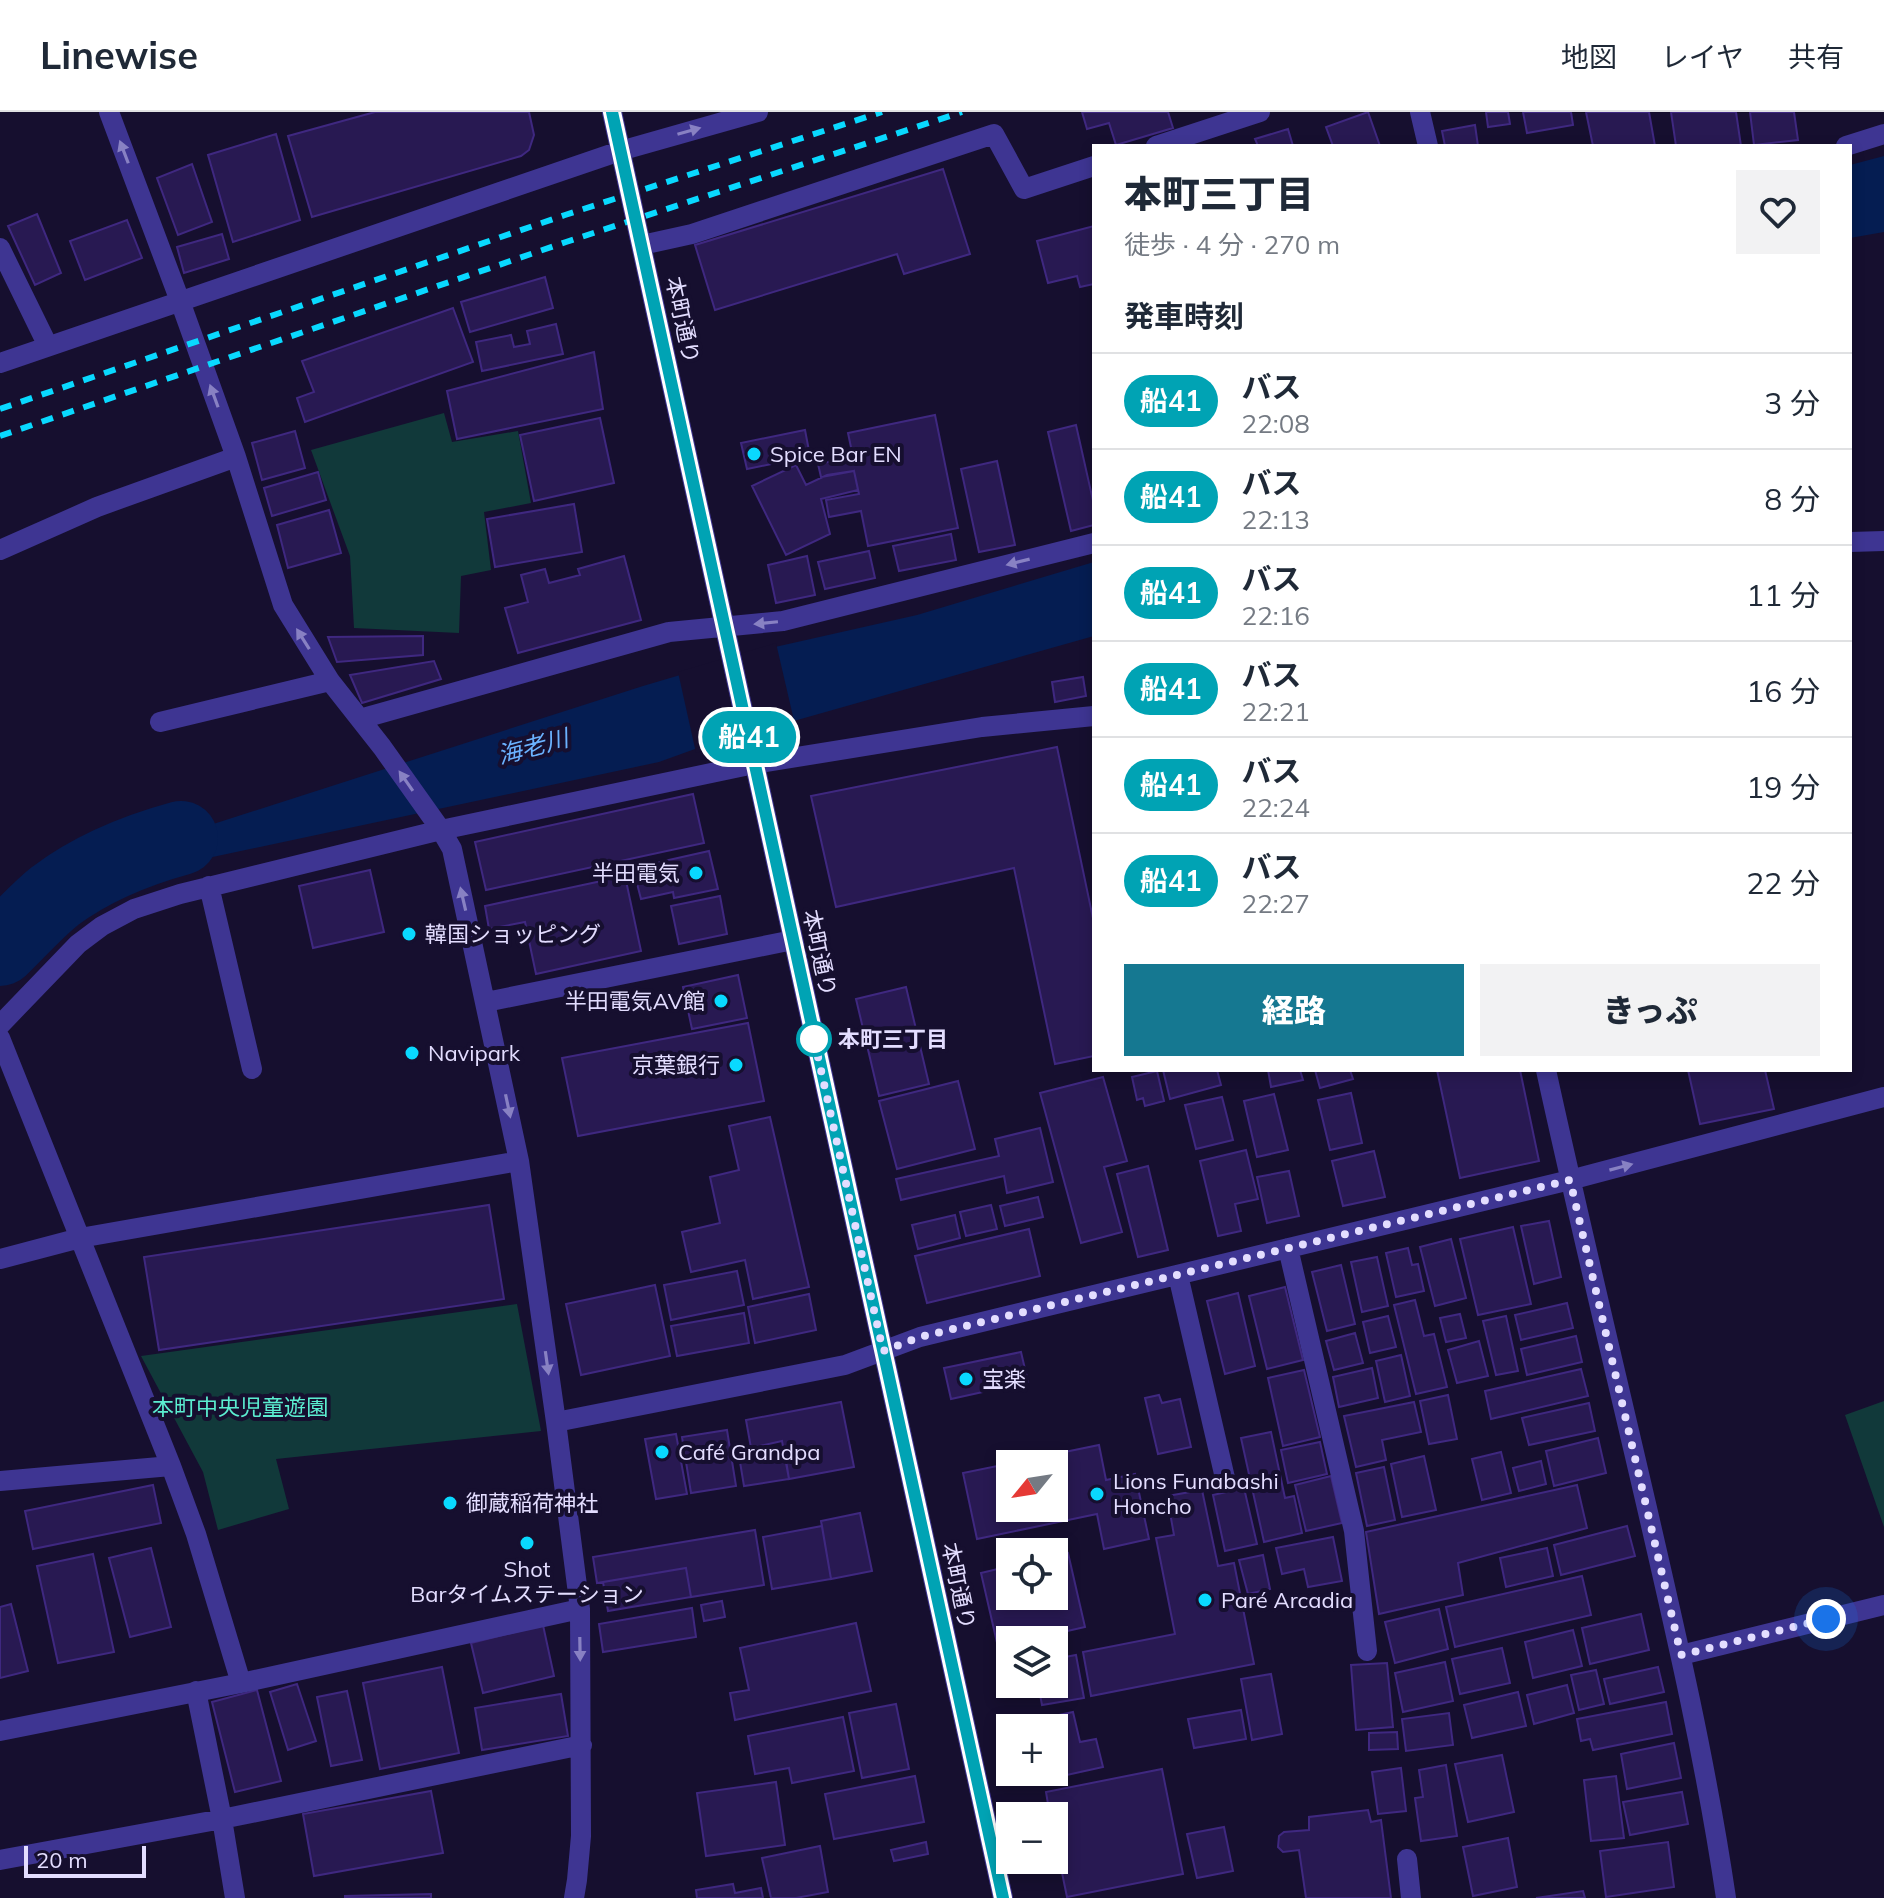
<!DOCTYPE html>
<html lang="ja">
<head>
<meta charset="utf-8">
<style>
	body { margin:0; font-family:Mulish,"Noto Sans JP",sans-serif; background:#f2f2f3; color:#1f2937; height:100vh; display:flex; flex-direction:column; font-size:30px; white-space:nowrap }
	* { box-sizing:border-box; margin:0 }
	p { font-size:26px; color:#747a83 }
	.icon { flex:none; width:44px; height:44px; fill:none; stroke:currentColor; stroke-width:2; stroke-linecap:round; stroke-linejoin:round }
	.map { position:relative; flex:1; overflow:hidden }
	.panel { position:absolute; left:1092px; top:32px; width:760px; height:928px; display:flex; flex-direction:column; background:#fff; border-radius:0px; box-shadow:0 4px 12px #0003 }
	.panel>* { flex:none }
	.badge { padding:0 16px; border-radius:26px; font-size:28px; line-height:52px }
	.needle { width:52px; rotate:240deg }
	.controls { position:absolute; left:996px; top:1338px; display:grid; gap:16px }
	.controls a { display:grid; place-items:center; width:72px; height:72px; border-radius:0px; background:#fff; box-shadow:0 4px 12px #0003; font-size:40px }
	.scale { position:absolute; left:24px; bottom:20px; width:122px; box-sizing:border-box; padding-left:8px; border:4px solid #e3ddff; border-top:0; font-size:22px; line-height:28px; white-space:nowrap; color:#e3ddff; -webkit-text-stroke:6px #160f2f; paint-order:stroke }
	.you { position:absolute; width:40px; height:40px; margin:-20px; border:6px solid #fff; border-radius:50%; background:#1a73e8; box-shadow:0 0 0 12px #1a73e833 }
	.map>.badge { position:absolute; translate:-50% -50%; box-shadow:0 0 0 4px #fff }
	h2 { padding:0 32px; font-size:30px; line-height:72px }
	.round { display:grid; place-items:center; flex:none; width:84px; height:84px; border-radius:0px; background:#f2f2f3 }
	.headline { display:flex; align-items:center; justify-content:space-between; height:136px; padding:0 32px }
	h1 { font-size:38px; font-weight:800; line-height:60px }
	.button { display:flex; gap:16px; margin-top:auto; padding:16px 32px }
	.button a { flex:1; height:92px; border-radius:0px; background:#157891; color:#fff; font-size:32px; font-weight:800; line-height:92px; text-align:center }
	.button a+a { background:#f2f2f3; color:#1f2937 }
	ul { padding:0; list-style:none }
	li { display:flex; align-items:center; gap:24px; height:96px; padding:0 32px; border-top:2px solid #e0e1e3 }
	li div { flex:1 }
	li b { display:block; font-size:30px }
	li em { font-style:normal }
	li .badge { min-width:88px; font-weight:700; text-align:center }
	header { display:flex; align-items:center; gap:48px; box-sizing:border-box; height:112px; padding:0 40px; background:#fff; border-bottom:2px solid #e0e1e3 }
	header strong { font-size:38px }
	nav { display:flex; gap:44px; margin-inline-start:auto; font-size:28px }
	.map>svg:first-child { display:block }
	.green { fill:#11393a }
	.water { fill:#051d52 }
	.pier { fill:#160f2f }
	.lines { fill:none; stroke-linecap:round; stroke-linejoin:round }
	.river { stroke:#051d52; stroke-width:74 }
	.building { fill:#281952; stroke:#3f2880; stroke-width:2; fill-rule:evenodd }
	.minor { stroke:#3e3592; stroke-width:20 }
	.rail { stroke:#09d9ff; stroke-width:6; stroke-dasharray:12 10; stroke-linecap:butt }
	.oneway { fill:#8881c3 }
	.line-casing { stroke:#fff; stroke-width:18 }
	.line { stroke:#00a3b4; stroke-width:12 }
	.walk { stroke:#e3ddff; stroke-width:8; stroke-dasharray:0 14.4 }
	.poi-dot { fill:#09d9ff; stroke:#160f2f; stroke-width:3 }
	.stop-dot { fill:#fff; stroke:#00a3b4; stroke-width:4 }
	.labels { text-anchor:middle; stroke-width:8; stroke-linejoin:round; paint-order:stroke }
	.street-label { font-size:22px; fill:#e3ddff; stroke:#160f2f }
	.poi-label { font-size:22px; fill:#e3ddff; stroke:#160f2f; text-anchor:start }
	.stop-label { font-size:22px; font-weight:bold; fill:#e3ddff; stroke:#160f2f; text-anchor:start }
	.park-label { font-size:22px; fill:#5bedd0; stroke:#160f2f }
	.water-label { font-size:24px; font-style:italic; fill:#6bb2ff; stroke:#160f2f }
</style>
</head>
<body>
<header>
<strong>Linewise</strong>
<nav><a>地図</a><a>レイヤ</a><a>共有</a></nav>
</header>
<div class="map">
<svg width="1884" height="1786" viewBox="0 0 1884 1786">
	<rect width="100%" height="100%" fill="#160f2f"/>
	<!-- green -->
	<path class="green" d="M444 301 452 330 518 319 531 391 484 400 491 458 461 464 459 521 354 516 350 444 311 338Z
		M517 1192 541 1319 276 1347 289 1397 218 1418 203 1360 141 1244Z
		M1884 1289V1415L1845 1303Z"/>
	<!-- water -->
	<path class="water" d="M1884 44V120L1850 126V53Z
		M1094 450V524L695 637 659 650 72 775 117 743 643 574 775 535 917 503Z"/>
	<!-- pier -->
	<path class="pier" d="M776 531 795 613 696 641 678 560Z"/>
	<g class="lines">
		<!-- river -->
		<path class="river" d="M0 837C18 820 35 800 55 784 91 757 137 738 181 726"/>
	</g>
	<!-- building -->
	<path class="building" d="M375 0H529L534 23 529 38 521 44 312 105 288 24Z
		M1082 0H1168L1173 16 1116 33 1109 11 1087 17Z
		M1368 0 1380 34H1333L1326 15Z
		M1486 0H1508L1510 12 1488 15Z
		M1523 0H1571L1573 13 1527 21Z
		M1586 0H1649L1655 34H1593Z
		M1671 0H1736L1741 34H1676Z
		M1750 0H1794L1798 28 1754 33Z
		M1475 13 1478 34H1445L1442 19Z
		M1288 17 1293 34H1258L1255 27Z
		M276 22 300 108 233 130 208 43Z
		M192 52 212 110 178 123 157 66Z
		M943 57 970 142 904 162 897 142 715 198 695 133Z
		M37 102 61 161 35 173 8 114Z
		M127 108 142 146 85 168 70 129Z
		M1094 114V172L1080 175 1077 164 1048 171 1037 129Z
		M222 122 229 147 184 161 177 135Z
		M545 165 553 196 470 220 461 190Z
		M453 196 473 250 305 310 297 286 314 280 302 249Z
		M556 212 563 242 482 259 476 230 511 223 514 235 530 232 527 219Z
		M594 240 603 297 457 327 447 279Z
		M935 303 958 416 868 434 861 399 829 405 826 388 859 382 854 359 821 365 818 352 853 345 848 321Z
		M600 306 614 371 534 389 520 323Z
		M1076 313 1094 393V413L1071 419 1048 320Z
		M805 318 810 344 747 357 741 331Z
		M295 319 305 356 262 368 252 331Z
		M997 349 1015 433 979 440 961 357Z
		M796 353 806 373 827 363 854 359 858 378 821 387 830 422 786 443 752 374Z
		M318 360 326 388 272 404 264 376Z
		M574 392 582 440 495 455 487 407Z
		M329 398 341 441 288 456 277 413Z
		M951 422 956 448 899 459 893 434Z
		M869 439 875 466 825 477 818 450Z
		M624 444 641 508 518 541 505 496 528 490 521 463 545 457 549 471 580 463 578 457Z
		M807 444 815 483 776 491 768 453Z
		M423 524V543L337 550 328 525Z
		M434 549 441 567 362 591 350 563Z
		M1083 565 1086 584 1055 590 1052 570Z
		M1057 635 1094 811V944L1055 952 1014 756 836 795 811 684Z
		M693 682 704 731 486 778 475 730Z
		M709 739 718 777 674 786 673 780 641 787 633 756Z
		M370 758 384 820 313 836 299 774Z
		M625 764 641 839 536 862 525 810 489 817 485 794Z
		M720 784 727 822 679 832 671 794Z
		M738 863 747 906 692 917 683 875Z
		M906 875 929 972 879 984 856 887Z
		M748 911 764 989 578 1024 562 946Z
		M1163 958H1217L1221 973 1170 987Z
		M1268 958H1300L1303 968 1271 975Z
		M1315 958H1350L1353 967 1320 976Z
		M1437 958H1520L1539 1049 1460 1066Z
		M1688 958H1765L1774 997 1700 1012Z
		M1157 959 1164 989 1145 994 1143 986 1137 988 1132 965Z
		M1103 965 1127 1049 1104 1055 1122 1120 1081 1131 1040 981Z
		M958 969 975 1037 897 1057 879 989Z
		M1351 981 1362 1031 1330 1038 1318 988Z
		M1274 982 1288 1038 1257 1045 1244 989Z
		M1222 985 1233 1028 1196 1037 1185 993Z
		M770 1005 809 1175 753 1187 745 1148 691 1160 682 1120 720 1111 710 1065 739 1058 729 1014Z
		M1040 1016 1053 1070 1007 1081 1004 1064 901 1088 896 1067 999 1044 995 1027Z
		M1246 1038 1258 1087 1235 1092 1241 1119 1218 1124 1200 1049Z
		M1374 1039 1385 1085 1343 1094 1332 1049Z
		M1148 1054 1168 1138 1138 1145 1117 1062Z
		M1289 1059 1299 1104 1267 1111 1257 1065Z
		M1038 1085 1043 1105 1005 1114 1000 1094Z
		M489 1093 504 1187 159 1238 144 1145Z
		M991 1093 997 1117 966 1124 960 1100Z
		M955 1103 960 1126 918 1137 912 1113Z
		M1549 1109 1561 1165 1534 1172 1521 1114Z
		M1513 1115 1531 1192 1478 1203 1460 1127Z
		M1029 1117 1040 1164 927 1191 915 1144Z
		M1451 1127 1466 1186 1435 1194 1420 1135Z
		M1408 1136 1412 1153 1418 1152 1424 1179 1396 1185 1386 1141Z
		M1377 1145 1388 1194 1362 1200 1351 1150Z
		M1341 1153 1355 1212 1327 1219 1312 1160Z
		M737 1159 744 1193 671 1208 664 1173Z
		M655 1173 670 1244 581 1263 566 1192Z
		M1285 1175 1303 1248 1267 1257 1249 1184Z
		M1238 1181 1255 1254 1225 1262 1207 1189Z
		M809 1182 816 1218 755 1231 748 1195Z
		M1415 1188 1424 1224 1434 1222 1447 1275 1416 1282 1394 1193Z
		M1567 1191 1573 1216 1521 1228 1515 1203Z
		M744 1201 749 1231 677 1244 671 1214Z
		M1460 1202 1466 1226 1446 1230 1440 1206Z
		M1388 1204 1396 1235 1370 1241 1363 1210Z
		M1506 1204 1518 1259 1496 1263 1483 1209Z
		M1355 1221 1363 1251 1334 1258 1326 1229Z
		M1576 1224 1582 1250 1527 1263 1521 1237Z
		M1479 1229 1488 1264 1457 1271 1448 1238Z
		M1021 1240 1028 1270 951 1287 944 1256Z
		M1401 1243 1410 1284 1385 1290 1376 1249Z
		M1372 1256 1378 1286 1339 1295 1333 1265Z
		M1581 1257 1588 1284 1491 1307 1485 1279Z
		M1304 1258 1320 1325 1283 1334 1268 1266Z
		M1159 1283 1162 1291 1180 1287 1191 1335 1158 1342 1145 1286Z
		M1448 1283 1457 1327 1429 1332 1420 1289Z
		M841 1290 854 1355 789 1367 782 1329 751 1336 746 1308Z
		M1414 1290 1421 1320 1382 1328 1386 1348 1356 1355 1344 1304Z
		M1589 1291 1595 1319 1529 1333 1522 1306Z
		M727 1318 736 1374 691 1381 682 1325Z
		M1271 1320 1285 1386 1294 1384 1302 1421 1264 1430 1241 1326Z
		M676 1322 687 1382 656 1387 645 1327Z
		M1598 1326 1606 1361 1554 1374 1546 1339Z
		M1320 1330 1327 1362 1288 1371 1281 1338Z
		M1099 1333 1106 1368 1135 1362 1149 1427 1104 1437 1097 1402 977 1427 963 1361ZM1010 1352H1054V1396H1010Z
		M784 1336 789 1367 744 1374 739 1344Z
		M1501 1340 1511 1381 1482 1388 1472 1347Z
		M1424 1344 1436 1398 1402 1405 1391 1352Z
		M1541 1349 1546 1372 1519 1379 1513 1356Z
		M1384 1355 1395 1408 1367 1414 1356 1361Z
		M1331 1364 1342 1411 1306 1419 1295 1373Z
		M153 1373 161 1411 33 1437 25 1399Z
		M1577 1373 1587 1416 1458 1451 1463 1483 1379 1502 1366 1420Z
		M1244 1376 1257 1432 1225 1439 1213 1383Z
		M1202 1378 1218 1454 1234 1451 1254 1552 1091 1584 1083 1540 1175 1522 1156 1426 1174 1423 1167 1384Z
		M860 1401 872 1459 831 1467 821 1409Z
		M822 1414 831 1467 772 1477 763 1425Z
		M1627 1414 1635 1444 1561 1463 1554 1433Z
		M755 1418 764 1473 691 1485 686 1456 597 1471 593 1445Z
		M1333 1425 1342 1469 1308 1475 1304 1457 1282 1462 1276 1436Z
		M151 1436 171 1515 130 1525 109 1446Z
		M1547 1436 1553 1464 1506 1475 1500 1446Z
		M1068 1441 1085 1515 1028 1528H1010V1532L998 1535 981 1461 1010 1454V1484H1054V1444Z
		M93 1442 114 1540 58 1551 37 1454Z
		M1263 1443 1270 1477 1248 1482 1239 1448Z
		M686 1456 691 1485 608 1499 603 1470Z
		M1582 1464 1591 1503 1455 1535 1446 1495Z
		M722 1489 725 1505 704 1509 701 1493Z
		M11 1492 28 1559 0 1566V1495Z
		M692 1496 696 1525 603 1540 599 1512Z
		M1439 1497 1448 1537 1395 1551 1385 1510Z
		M1641 1502 1649 1538 1590 1552 1582 1516Z
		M856 1511 871 1579 735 1608 730 1581 749 1578 740 1536Z
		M543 1513 554 1564 483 1581 471 1531Z
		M1573 1518 1582 1554 1533 1566 1525 1530Z
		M1502 1536 1510 1571 1460 1582 1452 1547Z
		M1076 1543 1084 1586 1042 1593 1038 1572H1054V1547Z
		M1445 1550 1453 1589 1403 1600 1395 1561Z
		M1387 1551 1393 1615 1356 1618 1351 1553Z
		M442 1555 459 1641 380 1657 363 1571Z
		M1658 1555 1664 1580 1610 1592 1604 1567Z
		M1596 1558 1604 1592 1579 1598 1571 1563Z
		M1271 1562 1282 1622 1252 1628 1241 1567Z
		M297 1572 316 1629 288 1638 270 1580Z
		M1567 1573 1574 1601 1534 1612 1527 1583Z
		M257 1578 281 1669 235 1680 212 1590Z
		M347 1579 362 1648 331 1654 317 1585Z
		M1518 1580 1526 1614 1472 1626 1464 1593Z
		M561 1582 568 1624 482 1638 475 1596Z
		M1666 1590 1672 1622 1593 1638 1590 1627 1581 1629 1577 1607Z
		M896 1592 909 1657 862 1666 849 1601Z
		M1241 1598 1246 1627 1194 1636 1188 1607Z
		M1073 1600 1080 1630 1096 1627 1103 1655 1035 1670 1033 1660H1054V1616H1023L1022 1611Z
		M1449 1601 1453 1633 1406 1639 1402 1607Z
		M843 1605 854 1659 792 1671 789 1656 755 1662 748 1624Z
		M1397 1620 1398 1637 1369 1638V1621Z
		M1674 1631 1681 1666 1627 1677 1621 1642Z
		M1502 1643 1514 1700 1468 1710 1455 1652Z
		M1446 1653 1457 1724 1421 1729 1415 1686 1423 1685 1419 1658Z
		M1401 1656 1406 1699 1378 1702 1372 1660Z
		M1162 1657 1183 1762 1067 1785 1054 1722V1704H1050L1046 1680Z
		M915 1664 924 1710 834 1727 825 1682Z
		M1616 1664 1624 1726 1591 1729 1584 1668Z
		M776 1670 785 1733 706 1744 697 1681Z
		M431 1679 443 1741 314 1764 303 1702Z
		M1682 1680 1688 1712 1630 1723 1623 1690Z
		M1368 1698 1371 1710 1381 1708 1391 1786H1306L1299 1738 1283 1740 1278 1735 1279 1724 1284 1720 1309 1718V1705Z
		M1224 1715 1233 1759 1197 1766 1187 1722Z
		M1508 1726 1517 1775 1473 1784 1463 1735Z
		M926 1730 928 1742 894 1749 891 1738Z
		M1668 1730 1674 1775 1606 1785 1600 1739Z
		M820 1734 828 1780 796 1786H771L762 1746Z
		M733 1772 735 1781 761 1776 763 1786H697L696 1778Z
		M1583 1779 1585 1786H1536Z
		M431 1782V1786H345V1784Z"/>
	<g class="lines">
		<!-- minor -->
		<path class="minor" d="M109 0 180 189 236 345 283 493 330 569 382 635 441 718 452 737 519 1049 556 1310 580 1497 581 1724 577 1768 574 1786
			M612 0 1003 1786
			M1420 0 1428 34
			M1156 34 1260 0
			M1846 34 1884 22
			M642 133 692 122 994 22 1024 77 1094 54
			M0 136 48 234
			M0 251 620 39 758 0
			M1850 430 1884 429
			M0 438 97 395 236 345
			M360 607 669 520 783 509 1094 431
			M160 610 330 569
			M209 774 252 957
			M486 890 793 828
			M0 913 78 832 102 814 134 797 180 782 441 718 754 652 982 615 1094 604
			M0 926 171 1354 196 1422 241 1571
			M1546 958C1577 1100 1611 1241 1644 1383 1675 1517 1706 1650 1726 1786
			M1288 1136 1354 1419 1367 1539
			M0 1147 80 1126 519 1049
			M1178 1163 1225 1366
			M556 1310 845 1253 920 1225 1570 1068 1884 985
			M0 1369 171 1354
			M1681 1543 1884 1493
			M196 1579 222 1707 235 1786
			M0 1619 241 1571 580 1497
			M1407 1747 1411 1786
			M0 1748 222 1707 582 1633"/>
		<!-- rail -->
		<path class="rail" d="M0 297 565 103 882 0
			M0 324 566 130 962 0"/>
	</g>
	<!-- one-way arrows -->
	<defs><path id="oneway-solid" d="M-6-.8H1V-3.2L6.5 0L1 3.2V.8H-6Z" transform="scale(2)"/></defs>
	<g class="oneway">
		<use href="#oneway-solid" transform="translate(689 19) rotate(-16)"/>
		<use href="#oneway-solid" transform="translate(124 40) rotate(-111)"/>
		<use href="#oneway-solid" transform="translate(214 284) rotate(-110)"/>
		<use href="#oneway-solid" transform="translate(1018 450) rotate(166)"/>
		<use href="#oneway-solid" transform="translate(766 511) rotate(174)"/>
		<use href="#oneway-solid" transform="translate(303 527) rotate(-122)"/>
		<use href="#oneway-solid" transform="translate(406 669) rotate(-125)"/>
		<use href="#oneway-solid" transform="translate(463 787) rotate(-103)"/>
		<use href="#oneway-solid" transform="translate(508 994) rotate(78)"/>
		<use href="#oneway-solid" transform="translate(1621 1055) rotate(-15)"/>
		<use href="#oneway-solid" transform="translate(547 1251) rotate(82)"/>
		<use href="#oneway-solid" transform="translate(580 1537) rotate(89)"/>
	</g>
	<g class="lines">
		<!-- line casing -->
		<g class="line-casing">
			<path id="line" d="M612 0 1003 1786"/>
		</g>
		<!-- line -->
		<use href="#line" class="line"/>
		<!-- walk -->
		<path class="walk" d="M814 927 813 922 883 1239 920 1225 1570 1068 1681 1543 1826 1507"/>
	</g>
	<!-- markers -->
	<g class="poi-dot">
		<circle cx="754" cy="342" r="8"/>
		<circle cx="696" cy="761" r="8"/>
		<circle cx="409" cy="822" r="8"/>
		<circle cx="721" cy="889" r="8"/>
		<circle cx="412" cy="941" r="8"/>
		<circle cx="736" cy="953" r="8"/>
		<circle cx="966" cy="1267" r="8"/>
		<circle cx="662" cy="1340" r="8"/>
		<circle cx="1097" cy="1382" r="8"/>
		<circle cx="450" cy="1391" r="8"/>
		<circle cx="527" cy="1431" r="8"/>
		<circle cx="1205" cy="1488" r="8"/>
	</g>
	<circle class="stop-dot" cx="814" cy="927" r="16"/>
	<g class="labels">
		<!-- street labels -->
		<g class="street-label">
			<text transform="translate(683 208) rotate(78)" y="8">本町通り</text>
			<text transform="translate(820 841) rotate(78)" y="8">本町通り</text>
			<text transform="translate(959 1474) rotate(78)" y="8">本町通り</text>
		</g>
		<!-- poi labels -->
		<g class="poi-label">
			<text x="770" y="350">Spice Bar EN</text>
			<text x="680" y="769" text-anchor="end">半田電気</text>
			<text x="425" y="830">韓国ショッピング</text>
			<text x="705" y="897" text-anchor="end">半田電気AV館</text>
			<text x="428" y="949">Navipark</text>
			<text x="720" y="961" text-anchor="end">京葉銀行</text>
			<text x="982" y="1275">宝楽</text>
			<text x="678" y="1348">Café Grandpa</text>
			<text x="1113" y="1377">Lions Funabashi<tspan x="1113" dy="25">Honcho</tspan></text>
			<text x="466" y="1399">御蔵稲荷神社</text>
			<text x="527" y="1465" text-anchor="middle">Shot<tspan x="527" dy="25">Barタイムステーション</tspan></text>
			<text x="1221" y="1496">Paré Arcadia</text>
		</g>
		<!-- stop labels -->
		<g class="stop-label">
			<text x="838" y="935">本町三丁目</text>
		</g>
		<!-- park labels -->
		<g class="park-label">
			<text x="240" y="1303">本町中央児童遊園</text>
		</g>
		<!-- water labels -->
		<g class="water-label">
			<text transform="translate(533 635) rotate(-15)" y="8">海老川</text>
		</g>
	</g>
</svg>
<div class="controls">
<a><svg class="needle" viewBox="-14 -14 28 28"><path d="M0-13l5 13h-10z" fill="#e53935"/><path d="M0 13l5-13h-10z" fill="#747a83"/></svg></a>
<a><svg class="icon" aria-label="locate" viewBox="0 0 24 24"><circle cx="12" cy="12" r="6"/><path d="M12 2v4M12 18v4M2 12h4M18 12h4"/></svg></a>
<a><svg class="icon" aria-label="layers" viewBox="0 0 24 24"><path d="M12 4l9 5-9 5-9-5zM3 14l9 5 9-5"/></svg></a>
<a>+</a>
<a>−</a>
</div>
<div class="scale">20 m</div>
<div class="you" style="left:1826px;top:1507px"></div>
<b class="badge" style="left:749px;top:625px;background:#00a3b4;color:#fff">船41</b>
<section class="panel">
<div class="headline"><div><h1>本町三丁目</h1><p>徒歩 · 4 分 · 270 m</p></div><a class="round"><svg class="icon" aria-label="heart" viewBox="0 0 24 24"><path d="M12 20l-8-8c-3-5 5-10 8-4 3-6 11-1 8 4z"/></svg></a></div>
<h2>発車時刻</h2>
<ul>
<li><span class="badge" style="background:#00a3b4;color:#fff">船41</span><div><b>バス</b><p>22:08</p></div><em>3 分</em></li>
<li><span class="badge" style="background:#00a3b4;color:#fff">船41</span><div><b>バス</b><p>22:13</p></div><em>8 分</em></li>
<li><span class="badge" style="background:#00a3b4;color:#fff">船41</span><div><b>バス</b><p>22:16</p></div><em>11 分</em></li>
<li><span class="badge" style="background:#00a3b4;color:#fff">船41</span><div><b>バス</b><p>22:21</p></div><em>16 分</em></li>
<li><span class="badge" style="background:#00a3b4;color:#fff">船41</span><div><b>バス</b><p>22:24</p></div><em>19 分</em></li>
<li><span class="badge" style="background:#00a3b4;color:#fff">船41</span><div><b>バス</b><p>22:27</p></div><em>22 分</em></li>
</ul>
<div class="button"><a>経路</a><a>きっぷ</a></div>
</section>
</div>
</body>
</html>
